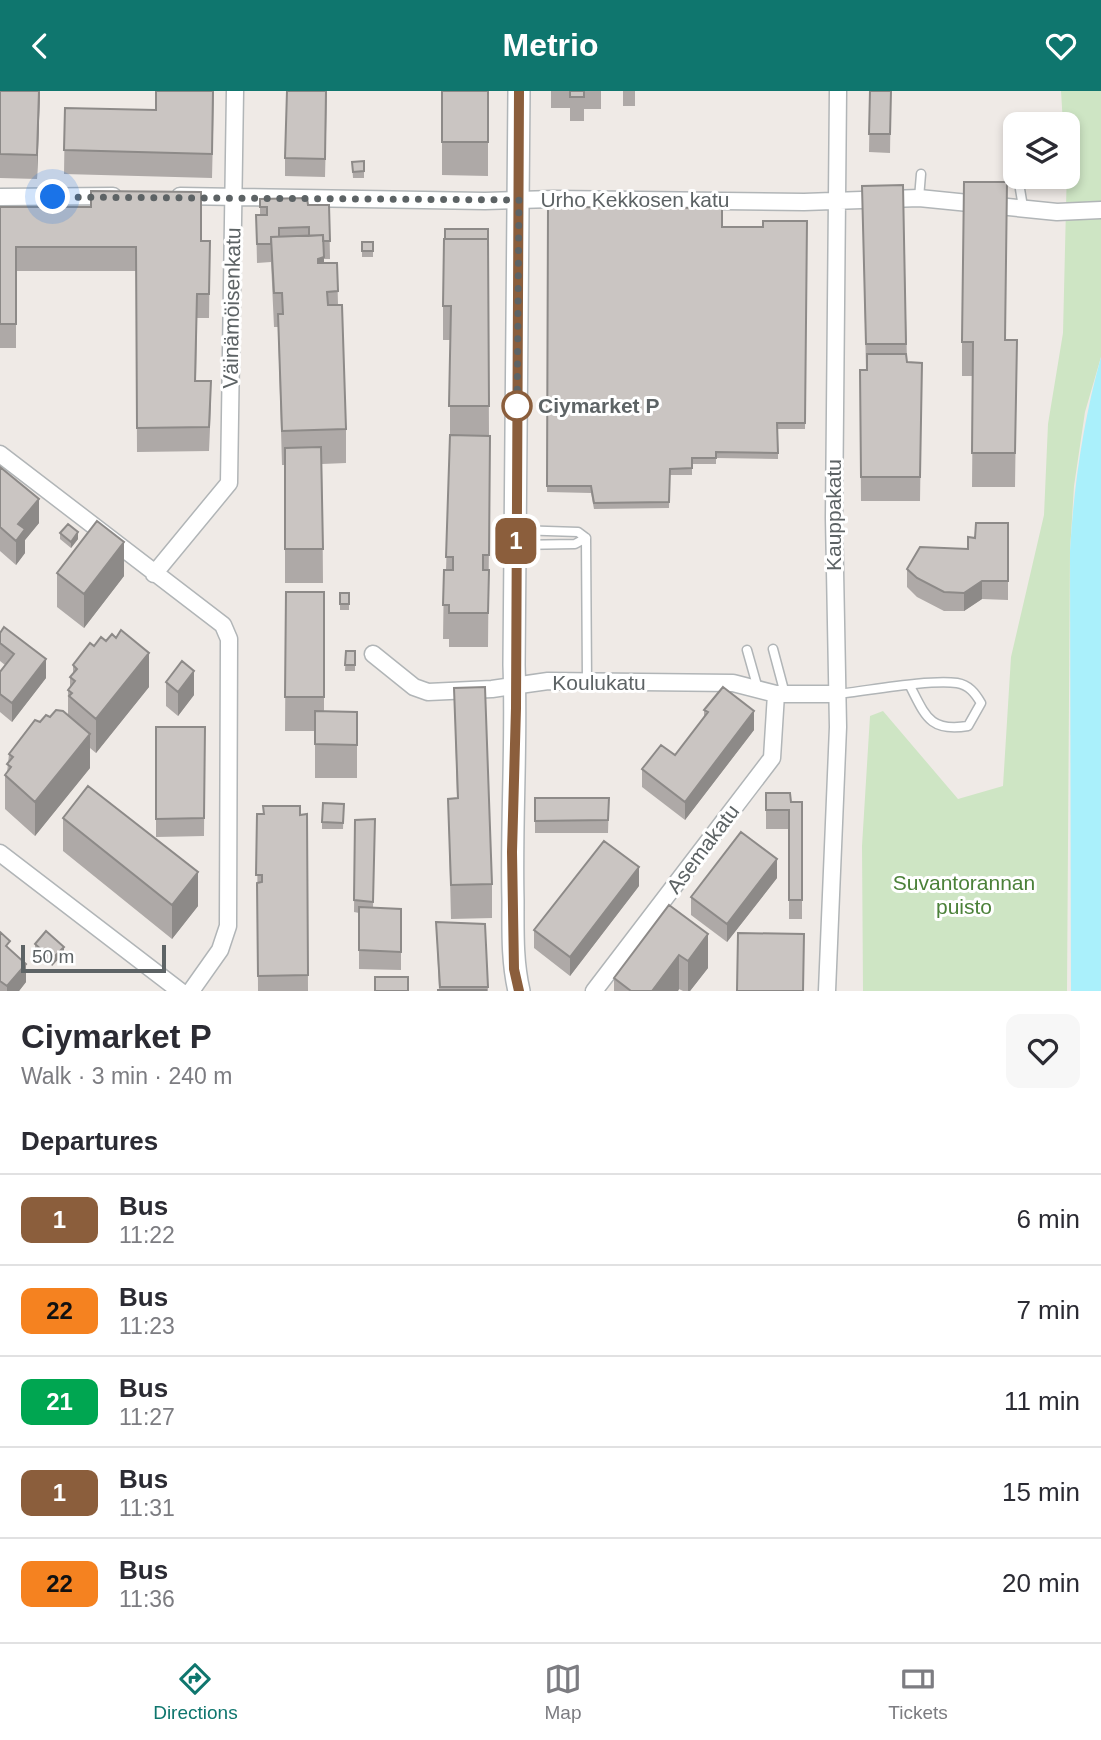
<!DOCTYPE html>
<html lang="en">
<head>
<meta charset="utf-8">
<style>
	body { margin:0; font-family:Helvetica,sans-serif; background:#f7f7f7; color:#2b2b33; height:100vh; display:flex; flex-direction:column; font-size:26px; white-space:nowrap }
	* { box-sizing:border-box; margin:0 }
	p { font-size:23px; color:#7c7c81 }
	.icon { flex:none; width:38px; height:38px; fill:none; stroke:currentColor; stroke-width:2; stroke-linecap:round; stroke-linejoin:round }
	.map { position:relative; height:900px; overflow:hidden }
	.drawer { display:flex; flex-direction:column; background:#fff; flex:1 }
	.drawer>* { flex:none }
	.badge { padding:0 14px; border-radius:10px; font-size:24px; line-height:46px }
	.controls { position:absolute; left:1003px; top:21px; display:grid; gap:14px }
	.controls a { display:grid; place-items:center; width:77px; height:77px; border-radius:14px; background:#fff; box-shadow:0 4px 10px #0003; font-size:35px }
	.scale { position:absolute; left:21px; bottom:18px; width:145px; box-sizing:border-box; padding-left:7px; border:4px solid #5d6365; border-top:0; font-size:19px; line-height:24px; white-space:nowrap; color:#5d6365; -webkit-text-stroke:5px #fff; paint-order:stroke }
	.you { position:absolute; width:35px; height:35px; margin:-18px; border:5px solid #fff; border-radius:50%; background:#1a73e8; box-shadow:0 0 0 10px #1a73e833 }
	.map>.badge { position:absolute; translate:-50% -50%; box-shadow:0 0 0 4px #fff }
	h2 { padding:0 21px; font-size:26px; line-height:63px }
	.round { display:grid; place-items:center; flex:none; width:74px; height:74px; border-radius:14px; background:#f7f7f7 }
	.overview { display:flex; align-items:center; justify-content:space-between; height:119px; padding:0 21px }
	h1 { font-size:33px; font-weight:700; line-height:52px }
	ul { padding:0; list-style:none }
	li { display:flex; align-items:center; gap:21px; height:91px; padding:0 21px; border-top:2px solid #e1e1e2 }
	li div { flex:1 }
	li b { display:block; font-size:26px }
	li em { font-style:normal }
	li .badge { min-width:77px; font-weight:700; text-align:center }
	header { display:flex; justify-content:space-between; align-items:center; height:91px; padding:0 21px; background:#0f766e; color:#fff; font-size:32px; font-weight:700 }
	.dock { display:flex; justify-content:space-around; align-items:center; height:98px; border-top:2px solid #e1e1e2; background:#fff; font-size:19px; color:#7c7c81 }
	.dock a { display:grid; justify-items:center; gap:4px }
	.dock .current { color:#0f766e }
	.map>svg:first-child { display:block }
	.green { fill:#cee5c4 }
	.water { fill:#aaf0fb }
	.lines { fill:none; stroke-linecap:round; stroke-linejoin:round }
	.lane-casing { stroke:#b1b5b7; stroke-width:11 }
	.street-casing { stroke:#b1b5b7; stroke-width:19 }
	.secondary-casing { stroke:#b0b5b8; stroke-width:24 }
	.lane { stroke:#fff; stroke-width:8 }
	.street { stroke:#fff; stroke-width:16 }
	.secondary { stroke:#fff; stroke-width:21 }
	.wall { fill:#aea9a7 }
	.shaded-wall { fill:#8d8a88 }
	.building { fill:#cac5c2; stroke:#8d8a88; stroke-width:2 }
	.line-casing { stroke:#fff; stroke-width:16 }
	.line { stroke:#8b5e3c; stroke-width:10 }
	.walk { stroke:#5d6365; stroke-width:7; stroke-dasharray:0 12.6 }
	.stop-dot { fill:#fff; stroke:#8b5e3c; stroke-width:3.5 }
	.labels { text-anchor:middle; stroke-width:6; stroke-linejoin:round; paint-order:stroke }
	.street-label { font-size:21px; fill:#5d6365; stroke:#fff }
	.stop-label { font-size:21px; font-weight:bold; fill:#5d6365; stroke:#fff; text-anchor:start }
	.park-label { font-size:21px; fill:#4b8139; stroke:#fff }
</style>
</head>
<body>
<header><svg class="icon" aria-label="back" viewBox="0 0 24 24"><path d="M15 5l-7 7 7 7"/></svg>Metrio<svg class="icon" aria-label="heart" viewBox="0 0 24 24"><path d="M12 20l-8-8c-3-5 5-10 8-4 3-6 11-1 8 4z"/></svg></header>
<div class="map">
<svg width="1101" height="900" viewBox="0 0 1101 900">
	<rect width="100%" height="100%" fill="#efeae6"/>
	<!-- green -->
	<path class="green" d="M1061 0H1101V266L1085 321 1074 395 1070 460 1067 900H863L862 755 870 625 883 620 958 708 1003 695 1011 566 1044 424 1048 333 1063 242 1068 33H1063Z"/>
	<!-- water -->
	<path class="water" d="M1101 266V900H1071L1070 460C1074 393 1083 331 1101 266Z"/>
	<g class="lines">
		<!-- lane casing -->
		<g class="lane-casing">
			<path id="lane" d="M1018 86 1023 116
				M919 107 921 83
				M517 439 578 441 586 447
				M586 447 587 591
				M516 454 575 453 586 447
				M773 558 785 603
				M747 559 758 598
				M837 603C867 600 929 588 957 592 969 594 975 602 981 612L968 635C930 641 926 626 910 595"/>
		</g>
		<!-- street casing -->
		<g class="street-casing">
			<path id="street" d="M180 105 485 110 554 108 804 111 919 107 1057 121 1101 119
				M0 106 113 105
				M0 363 223 534 229 548 228 835 220 859 191 900
				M154 483 229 392 235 0
				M373 563 414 596 428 601 492 598 548 590 733 592 776 603H837
				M0 762 180 900
				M594 900 772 667 776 603
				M827 900 838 636 834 427 838 0"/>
		</g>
		<!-- secondary casing -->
		<g class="secondary-casing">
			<path id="secondary" d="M519 0 514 574C517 652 511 731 513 809 513 840 512 870 519 900"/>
		</g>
		<!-- lane -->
		<use href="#lane" class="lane"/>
		<!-- street -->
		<use href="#street" class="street"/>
		<!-- secondary -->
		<use href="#secondary" class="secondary"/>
	</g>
	<!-- wall -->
	<path class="wall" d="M0 0H40L37 88 0 87Z
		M214 0 212 87 64 83 65 17 156 19Z
		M327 0 325 86 285 85V67Z
		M442 0H488V85L442 84Z
		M551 0H601V18H584V30H570V17H551Z
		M623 0H635V15H623Z
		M870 0H891L890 62 869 61Z
		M364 70V87H353L352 71Z
		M903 94 907 271 922 272 920 410H861L860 279H866L862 95Z
		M260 108 308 114H329L330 168H324V172H337L338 214 346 338V372L322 373 323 492H285V374H282L278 236H274L271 171 257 172 256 124H260Z
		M0 116 201 150H210L209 227H197L196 290 211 314 209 360 137 361 136 180H16V257H0Z
		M548 116 722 136H763L807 130 805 338H778V368L716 367V373H692V384H670L669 417 594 418 591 402 547 401Z
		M488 138 489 345H490L488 556H449V548H443L444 479H446L450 349V249H443V215Z
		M362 151H373V166H362Z
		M1005 249H1017L1015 396H972L973 285H962V251Z
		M0 376 39 432 25 449V462L16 474 0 460Z
		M1008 432V509L982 508 964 520H944L917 506 907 496V478L968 458Z
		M60 442 78 448 71 457 60 448Z
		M57 482 124 485 84 537 57 516Z
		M286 501H324V621H357V687H315V640H285Z
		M340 502H349V519H340Z
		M0 542 46 587 12 631 0 621V581L5 574 0 570Z
		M346 560H355V580H345Z
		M73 574 149 596 96 662 90 657V677L35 745 5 718V684L7 682 9 663 40 631 50 626 68 625V599L70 596V586L73 583Z
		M166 591 194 604 178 625 166 615Z
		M454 597 492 793V827L451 828 448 708 457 707Z
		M704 619 754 639 685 729 642 696V678L675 664 704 626Z
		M156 636H205L204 745 156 746Z
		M766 702 791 711H802V828H789V738H766Z
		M535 707H609L608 742H535Z
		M344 713 343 738H322V731Z
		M257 723 300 724 307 723 308 900H258Z
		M63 727 198 815 172 848 63 760Z
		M375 728 373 817 401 818V879L359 878V822L354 821 355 729Z
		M777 787 727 851 691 824V806Z
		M639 795 570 885 534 857V839Z
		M669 814 708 877 690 900H683L679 898 678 900H614V887Z
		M436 831 485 833 488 900H438L439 899Z
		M0 841 26 891 19 900H0Z
		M35 853 64 862 52 875 35 859Z"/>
	<!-- shaded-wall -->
	<path class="shaded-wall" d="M39 0H40L37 88V64Z
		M324 166V199L318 202V168Z
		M39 408V432L25 449V462L16 474V450L18 433Z
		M78 441V448L71 457V451Z
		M124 451V485L84 537V503Z
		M982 490V508L964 520V502Z
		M149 562V596L96 662V628Z
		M46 568V587L12 631V612Z
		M194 580V604L178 625V601Z
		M754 620V639L685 729V711Z
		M90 643V677L35 745V711Z
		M777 768V787L727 851V833Z
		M639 776V795L570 885V866Z
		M198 781V815L172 848V814Z
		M708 843V877L690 900H688V870Z
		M64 856V862L52 875V868Z
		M679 864V898L678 900H652Z
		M26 873V891L19 900H7V895Z"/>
	<!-- building -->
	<path class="building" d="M0 0H39L37 64 0 63Z
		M156 0H213L212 63 64 59 65 17 156 19Z
		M287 0H326L325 68 285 67Z
		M442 0H488V51H442Z
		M570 0H584V6H570Z
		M870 0H891L890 43H869Z
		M364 70V80L353 81 352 71Z
		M964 91H1007L1005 249H1017L1015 362H972L973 251H962Z
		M903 94 906 253H866L862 95Z
		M91 100 201 101V150H210L209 203H197L195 290H211L209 336 137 337 136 156H16V233H0V116H91Z
		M307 107 308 114H329L330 150H323V144L309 145V136L279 137V146H271V153H257L256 124H267V116H260V108Z
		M548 116 722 117V136H763V130H807L805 332H777L778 362 716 361V367H692V377L670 378 669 411 594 412 591 395H547Z
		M445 138H488V155V148H445Z
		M323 144 324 166 318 168V172H337L338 200 327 201 328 214H342L346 338 282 340 278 223H283L282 202H274L271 146Z
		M444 148H488L489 315H449L451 215H443Z
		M362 151H373V160H362Z
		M867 263H906L907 271 922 272 920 386H861L860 279H867Z
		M450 344 490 345 489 464H483V479H489L488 522H449V514H443L444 479H453V466H446Z
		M321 356 323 458H285V357Z
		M0 376 39 408 18 433 25 438 16 450 0 436Z
		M97 430 124 451 84 503 57 482Z
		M976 432H1008V490H982L964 502 944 501 917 487 907 478 920 456 968 458V446L975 447Z
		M68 433 78 441 71 451 60 442Z
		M286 501H324V606H285Z
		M340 502H349V513H340Z
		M4 536 46 568 12 612 0 603V581L14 563 0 552V542Z
		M121 539 149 562 96 628 69 605 72 602 68 599 75 590 70 586 77 578 73 574 90 552 94 555 101 546 106 550 112 543 116 547Z
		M346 560H355V574H345Z
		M182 570 194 580 178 601 166 591Z
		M485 596 492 793 451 794 448 708 458 707 454 597Z
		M723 596 754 620 685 711 642 678 661 654 675 664 708 621 704 619Z
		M56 619 63 620 90 643 35 711 5 684 11 676 7 673 13 666 9 663 35 629 40 631 46 624 50 626Z
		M315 620 357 621V654L315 653Z
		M156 636H205L204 727 156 728Z
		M88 695 198 781 172 814 63 727Z
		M766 702H790L791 711H802V809H789V719H766Z
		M535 707H609L608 729 535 730Z
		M323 712 344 713 343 732 322 731Z
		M263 715H300V724L307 723 308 884 258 885 257 792 262 791V784H256L257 723H264Z
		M375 728 373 811 354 809 355 729Z
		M741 741 777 768 727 833 691 806Z
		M604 750 639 776 570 866 534 839Z
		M669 814 708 843 688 870 679 864 652 900H631L614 887Z
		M359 816 401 818V861L359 859Z
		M436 831 485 833 488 896H440Z
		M46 840 64 856 52 868 35 853Z
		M0 841 10 850 6 855 26 873 7 895 0 890Z
		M738 842 804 843 803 900H737Z
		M375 886H408V900H375Z
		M438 899H486V900H438Z"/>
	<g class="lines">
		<!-- line casing -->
		<g class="line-casing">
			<path id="line" d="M519 0 516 617 512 761 514 878 519 900"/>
		</g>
		<!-- line -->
		<use href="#line" class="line"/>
		<!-- walk -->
		<path class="walk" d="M53 106 519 109 517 328V315"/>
	</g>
	<!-- markers -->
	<circle class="stop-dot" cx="517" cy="315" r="14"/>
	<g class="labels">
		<!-- street labels -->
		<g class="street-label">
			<text x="635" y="116">Urho Kekkosen katu</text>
			<text transform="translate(232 217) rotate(-89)" y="7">Väinämöisenkatu</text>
			<text transform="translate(834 424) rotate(-90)" y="7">Kauppakatu</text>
			<text x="599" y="599">Koulukatu</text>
			<text transform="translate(703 758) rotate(-53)" y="7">Asemakatu</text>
		</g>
		<!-- stop labels -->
		<g class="stop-label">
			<text x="538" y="322">Ciymarket P</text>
		</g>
		<!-- park labels -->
		<g class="park-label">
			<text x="964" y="799">Suvantorannan<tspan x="964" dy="24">puisto</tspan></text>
		</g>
	</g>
</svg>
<div class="controls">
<a><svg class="icon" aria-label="layers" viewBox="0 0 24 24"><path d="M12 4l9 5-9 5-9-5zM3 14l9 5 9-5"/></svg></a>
</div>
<div class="scale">50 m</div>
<div class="you" style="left:53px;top:106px"></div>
<b class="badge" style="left:516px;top:450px;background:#8b5e3c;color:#fff">1</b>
</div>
<section class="drawer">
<div class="overview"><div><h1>Ciymarket P</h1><p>Walk · 3 min · 240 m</p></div><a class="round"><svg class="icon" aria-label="heart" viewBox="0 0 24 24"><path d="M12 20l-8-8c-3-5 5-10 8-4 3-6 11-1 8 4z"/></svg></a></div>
<h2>Departures</h2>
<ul>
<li><span class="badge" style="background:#8b5e3c;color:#fff">1</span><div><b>Bus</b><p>11:22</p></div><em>6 min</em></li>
<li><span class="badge" style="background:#f58220;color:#111">22</span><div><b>Bus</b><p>11:23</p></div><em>7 min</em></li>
<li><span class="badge" style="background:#00a651;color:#fff">21</span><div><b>Bus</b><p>11:27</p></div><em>11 min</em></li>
<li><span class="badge" style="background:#8b5e3c;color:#fff">1</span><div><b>Bus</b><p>11:31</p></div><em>15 min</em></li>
<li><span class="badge" style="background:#f58220;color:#111">22</span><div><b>Bus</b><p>11:36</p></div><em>20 min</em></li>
</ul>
</section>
<nav class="dock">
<a class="current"><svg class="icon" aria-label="directions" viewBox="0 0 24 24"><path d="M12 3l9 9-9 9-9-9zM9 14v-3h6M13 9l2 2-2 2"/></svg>Directions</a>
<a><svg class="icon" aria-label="map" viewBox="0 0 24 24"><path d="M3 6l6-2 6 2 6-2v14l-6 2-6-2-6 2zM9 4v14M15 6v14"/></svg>Map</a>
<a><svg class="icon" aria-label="tickets" viewBox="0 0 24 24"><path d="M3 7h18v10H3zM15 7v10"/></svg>Tickets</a>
</nav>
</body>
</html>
